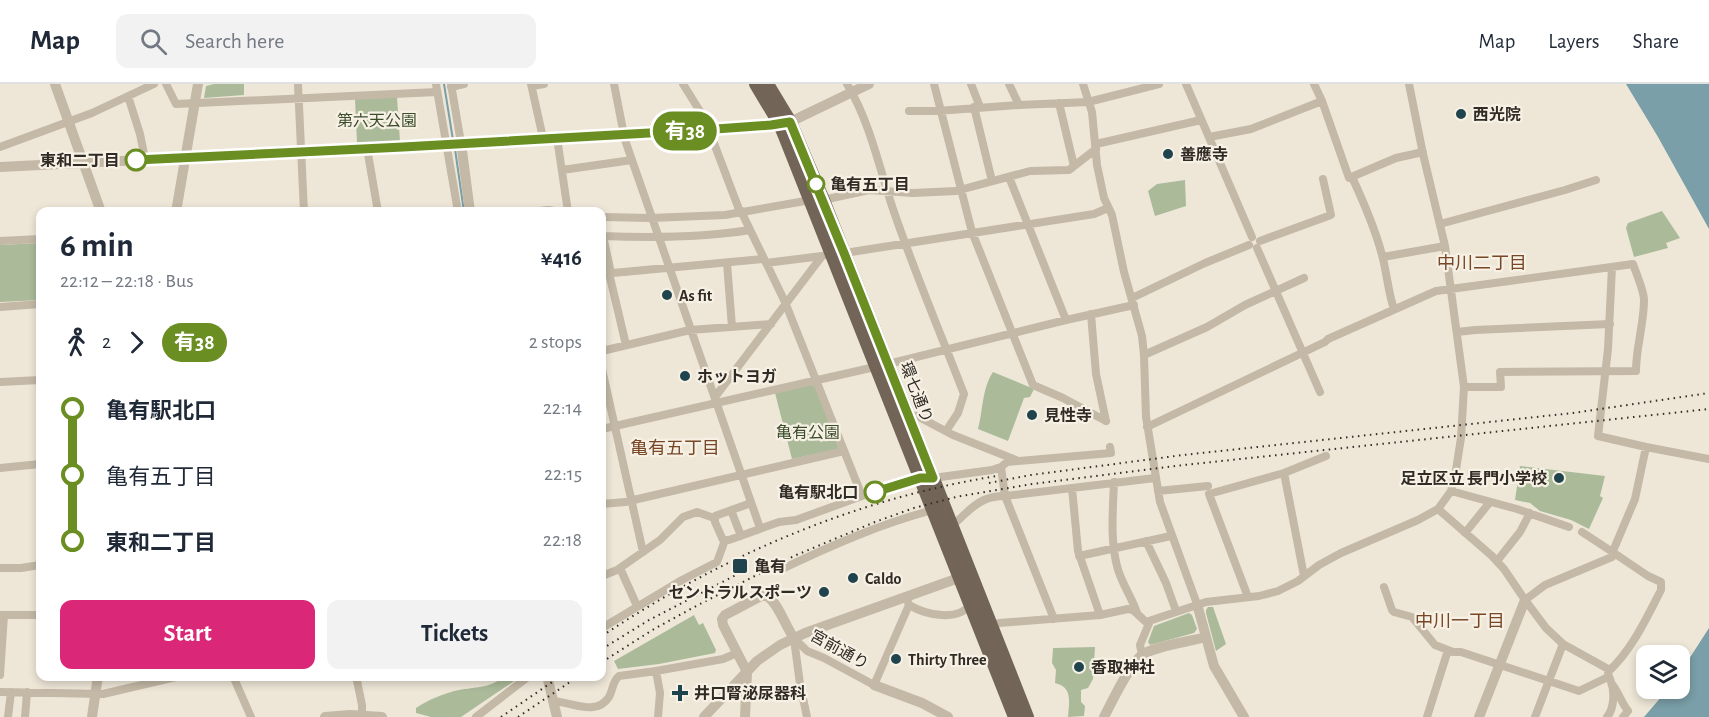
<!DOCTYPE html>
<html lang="en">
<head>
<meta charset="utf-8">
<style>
	body { margin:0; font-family:"Alegreya Sans","Noto Sans JP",sans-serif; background:#f2f2f3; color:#1f2937; height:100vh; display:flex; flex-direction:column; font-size:22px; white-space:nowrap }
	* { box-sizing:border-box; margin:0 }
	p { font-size:20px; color:#747a83 }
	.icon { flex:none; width:33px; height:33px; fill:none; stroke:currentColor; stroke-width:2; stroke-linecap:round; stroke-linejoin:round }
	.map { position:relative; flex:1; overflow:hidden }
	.drawer { position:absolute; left:36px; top:123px; width:570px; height:474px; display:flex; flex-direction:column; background:#fff; border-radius:12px; box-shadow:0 3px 9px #0003 }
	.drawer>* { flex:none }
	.badge { padding:0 12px; border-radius:20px; font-size:21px; line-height:39px }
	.buttons { position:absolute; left:1636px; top:561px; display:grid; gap:12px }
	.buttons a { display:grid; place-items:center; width:54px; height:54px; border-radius:12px; background:#fff; box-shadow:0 3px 9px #0003; font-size:30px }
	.map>.badge { position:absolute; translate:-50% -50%; box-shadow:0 0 0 3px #fff }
	.legs { display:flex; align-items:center; gap:9px; height:66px; padding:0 24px; font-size:20px }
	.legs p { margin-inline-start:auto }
	.overview { display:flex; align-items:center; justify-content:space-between; height:102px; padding:0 24px }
	h1 { font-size:33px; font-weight:600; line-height:45px }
	.primary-button { display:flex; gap:12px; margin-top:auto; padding:12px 24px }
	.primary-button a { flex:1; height:69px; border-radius:12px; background:#db2777; color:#fff; font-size:24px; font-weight:600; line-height:69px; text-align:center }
	.primary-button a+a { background:#f2f2f3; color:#1f2937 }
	ul { padding:0 24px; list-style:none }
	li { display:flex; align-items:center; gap:21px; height:66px; font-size:22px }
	li i { display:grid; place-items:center; width:9px; height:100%; margin:0 8px; background:currentColor }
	li i::after { content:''; width:15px; height:15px; margin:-8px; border:4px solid; border-radius:50%; background:#fff }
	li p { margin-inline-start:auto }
	li:first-child i { background:linear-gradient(#0000 50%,currentColor 0) }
	li:last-child i { background:linear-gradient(currentColor 50%,#0000 0) }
	header { display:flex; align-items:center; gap:36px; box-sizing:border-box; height:84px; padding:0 30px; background:#fff; border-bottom:2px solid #e0e1e3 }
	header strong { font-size:28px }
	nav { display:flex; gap:33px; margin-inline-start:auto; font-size:21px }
	.search { width:420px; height:54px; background:#f2f2f3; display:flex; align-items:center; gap:15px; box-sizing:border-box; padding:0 21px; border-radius:12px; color:#747a83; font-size:22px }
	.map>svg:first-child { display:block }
	.green { fill:#abbb9a }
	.water { fill:#7a9fa8 }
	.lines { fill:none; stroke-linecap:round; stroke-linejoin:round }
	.stream { stroke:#7a9fa8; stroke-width:2 }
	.minor { stroke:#c4b8a6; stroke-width:8 }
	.tertiary { stroke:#c4b8a6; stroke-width:10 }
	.primary { stroke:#726558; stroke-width:14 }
	.rail { stroke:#312b26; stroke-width:2; stroke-dasharray:1.5 4.5; stroke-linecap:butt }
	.line-1-casing { stroke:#fff; stroke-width:14 }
	.line-1 { stroke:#6b8e23; stroke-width:9 }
	.poi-dot { fill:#20444e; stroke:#f6f1e4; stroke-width:2 }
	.stop-1-dot { fill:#fff; stroke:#6b8e23; stroke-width:3 }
	.labels { text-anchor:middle; stroke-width:4.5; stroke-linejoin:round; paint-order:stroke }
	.poi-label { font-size:16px; font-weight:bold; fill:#312b26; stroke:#f6f1e4; text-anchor:start }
	.park-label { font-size:16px; fill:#3c4d2c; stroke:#f6f1e4 }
	.stop-label { font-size:16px; font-weight:bold; fill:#312b26; stroke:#f6f1e4; text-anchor:end }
	.street-label { font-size:16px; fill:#312b26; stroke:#f6f1e4 }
	.neighbourhood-label { font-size:18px; fill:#774727; stroke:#f6f1e4 }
</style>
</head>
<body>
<header>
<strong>Map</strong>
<div class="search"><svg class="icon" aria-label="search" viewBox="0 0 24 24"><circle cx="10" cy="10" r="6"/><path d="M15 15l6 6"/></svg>Search here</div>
<nav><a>Map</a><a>Layers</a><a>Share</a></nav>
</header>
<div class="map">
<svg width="1709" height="633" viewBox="0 0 1709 633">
	<rect width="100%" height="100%" fill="#eee7d8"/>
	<!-- green -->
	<path class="green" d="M214 0H244V11L204 14 206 2Z
		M397 13 400 57 357 59 355 15Z
		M1185 96 1186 122 1155 132 1148 107 1157 100Z
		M1662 127 1680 154 1666 159 1668 164 1634 173 1626 144 1628 139Z
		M40 159V216L0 218V161Z
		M993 288 1034 305 1030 313 1024 314 1008 357 978 345C983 327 982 304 993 288Z
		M811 301 816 303 839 365 792 375 775 309Z
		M1520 382 1605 392 1600 412 1603 414 1589 445 1571 436 1540 427 1530 419 1515 416Z
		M1208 523H1213L1226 560 1216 567 1206 529V526Z
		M1189 529 1192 531 1197 545 1194 549 1150 561 1148 558 1154 542Z
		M694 531 699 541 703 539 716 566 715 569 659 580 618 585 614 577Z
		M1095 563 1093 595 1088 604 1081 606V618L1085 622 1084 632 1068 633C1069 618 1073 603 1055 599L1056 586 1052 579 1053 564Z
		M503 593H520L461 633H431L416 629V624C428 616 444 609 459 606 475 603 491 604 503 593Z"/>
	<!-- water -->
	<path class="water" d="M1626 0H1709V145L1658 53Z
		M1709 544V633H1644L1668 605 1680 604V589Z"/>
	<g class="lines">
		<!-- stream -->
		<path class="stream" d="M444 0 453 56
			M455 65 464 128"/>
		<!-- minor -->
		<path class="minor" d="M166 0 176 20 437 8
			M298 0 304 128
			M436 0 458 128
			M451 0 461 59
			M531 0 543 54
			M614 0 625 56 760 444
			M683 0 711 45 712 54 740 128
			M847 0C870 38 879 83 893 125 914 187 940 248 964 310L958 329 946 347
			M934 0 972 148 1033 301 1063 314 1106 337
			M971 0 980 23
			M1009 0 1019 21
			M1083 0 1092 28 1097 81 1104 114 1112 131 1124 188 1142 252 1144 271 1146 333 1160 418 1197 520
			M1186 0 1252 153
			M1314 0 1322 17 1349 94 1396 74 1423 68
			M1409 0 1423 70 1445 162 1464 303 1461 354 1455 392 1451 407 1438 425 1492 472 1504 485 1525 516 1545 501 1612 473 1614 469 1648 492 1661 498V506C1646 535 1632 566 1608 588 1608 592 1610 594 1611 598 1615 608 1614 625 1607 633
			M532 2 544 0
			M451 3 464 0
			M128 12 140 50 145 75
			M1059 19 1074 82
			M974 23 992 97
			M909 27H937L1019 21 1088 18 1159 0
			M1209 53 1251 45 1322 17
			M557 54 568 128
			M1096 60 1201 36
			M0 63 92 29 154 0
			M367 64 378 128
			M562 86 632 76
			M1009 93 1066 236
			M1352 93C1364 119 1375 144 1382 171 1387 189 1388 208 1394 225
			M823 116 869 106 913 109 956 107 1030 87 1069 86 1096 65
			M741 127 785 218 862 412
			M530 128 548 126 561 128
			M602 133 651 134 725 131 811 116
			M1440 140 1565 106 1596 96
			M602 152C652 154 700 154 750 146
			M603 152 611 189
			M0 157 40 155
			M1260 157 1331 131 1323 95
			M1257 164 1320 308
			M1383 173 1445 162
			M727 179 732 243
			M766 179 822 172
			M1612 183 1608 265 1598 352 1646 363 1709 375
			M609 189 626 261
			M602 190 763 175
			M1132 214 1205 179 1249 161
			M0 223 40 220
			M1091 230 1096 290 1106 337
			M1457 248 1475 246 1610 240
			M602 267 690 246 771 240
			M1144 271 1207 243 1245 221 1304 194
			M602 285 643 468
			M0 298 40 296
			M715 313 822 172 832 169H845L1094 130 1108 124
			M908 331 917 332 953 351 1016 376
			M1147 343 1325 258 1328 255 1436 207 1633 180C1636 189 1644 207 1644 216 1644 240 1636 263 1636 287L1500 288 1501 303H1464
			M602 345 888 280 1066 236 1134 221
			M0 384 40 380
			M1284 389 1304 492
			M1114 398C1113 426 1110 455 1117 482 1121 499 1132 513 1137 529
			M1072 404 1078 467 1100 531
			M1158 407 1208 402
			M1451 407 1517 425 1569 443
			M751 419 715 432V438L723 456H729L779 438 796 436 862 412 920 394H933L992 386 1001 383 1007 378 1111 369 1110 363
			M602 420 625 418 844 367
			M731 426 741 452
			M951 441C958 438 961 433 966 429 979 417 988 412 1005 412L1001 383
			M1582 448 1614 469
			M1465 449 1490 418
			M1146 457 1166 499 1176 527
			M1613 467 1635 415 1646 363
			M1079 472 1171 452
			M1497 477 1520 448 1530 429
			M0 484H21L40 481
			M620 484 637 522
			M780 486C830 462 880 440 933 426
			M602 492 617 486 660 456 683 433 697 428 714 434
			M1384 503 1392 526 1394 528 1412 533 1435 561 1453 568H1461L1579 607 1608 593
			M1248 513 1209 410 1284 389 1326 372
			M1525 516 1546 544 1563 560 1610 586
			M909 521C926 531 958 538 971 520
			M0 531H40
			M1054 535 1005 412 1155 394
			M991 542 999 539 1100 531 1128 525 1133 526 1146 538 1206 518 1259 512 1278 507 1298 497 1319 481 1341 469 1418 436 1438 425
			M602 544 682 496 717 478 725 456
			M794 554 807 567 824 574 874 601 909 521 906 513
			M794 555 800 600 807 633
			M1142 571 1140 561 1150 537
			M656 587 660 609 658 633
			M0 591 4 531
			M233 592 251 633
			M356 592 362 621V631
			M1612 600C1619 609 1621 618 1628 627L1623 633
			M0 608 103 610 180 592
			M553 617C572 618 596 633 609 613 613 606 612 598 619 592L656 587 723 575 737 569
			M8 633 11 608
			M25 633 27 608
			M476 633 529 592
			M1427 633 1448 566
			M1535 633 1563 560"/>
		<!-- tertiary -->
		<path class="tertiary" d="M55 0 101 128
			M461 59 470 128
			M0 83 403 63 769 42 790 38 869 0
			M176 128 198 0
			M1197 520 1214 582 1244 633
			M747 588 723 541 722 535 725 531 761 512H767C779 520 785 542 794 554
			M547 592 557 633
			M874 601 922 619 948 633
			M92 633 98 592
			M325 633 350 631 382 633
			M704 633 757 577 780 561 805 549 967 491
			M745 633 747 588
			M1104 633C1112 618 1131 576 1145 569 1162 561 1187 558 1206 553
			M1479 633 1525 516"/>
		<!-- primary -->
		<path class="primary" d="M756 0 780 40 785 52 1015 633
			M767 0 790 38 823 116 1027 633"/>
		<!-- rail -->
		<path class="rail" d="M989 399 1031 391 1183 371 1573 329 1709 309
			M602 552C722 472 854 415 997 392
			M602 565 649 536 736 491
			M602 578 654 545 698 521 794 472 875 438 914 424 956 413 1032 400 1184 381 1709 325
			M501 633 561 592
			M518 633 579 592"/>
	</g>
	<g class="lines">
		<!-- line-1 casing -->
		<g class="line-1-casing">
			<path id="line-1" d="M136 76 403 63 702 46 771 41 790 38 844 169 933 394H920L875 408"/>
		</g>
		<!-- line-1 -->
		<use href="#line-1" class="line-1"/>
	</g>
	<!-- markers -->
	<g class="poi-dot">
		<circle cx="1461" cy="30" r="6"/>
		<circle cx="1168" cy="70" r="6"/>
		<circle cx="667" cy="211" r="6"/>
		<circle cx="685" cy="292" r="6"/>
		<circle cx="1032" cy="331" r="6"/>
		<circle cx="1559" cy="394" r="6"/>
		<rect x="732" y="474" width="16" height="16" rx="3"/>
		<circle cx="853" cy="494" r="6"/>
		<circle cx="824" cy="508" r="6"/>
		<circle cx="896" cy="575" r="6"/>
		<circle cx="1079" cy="583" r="6"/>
		<path d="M677 600h6v6h6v6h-6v6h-6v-6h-6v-6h6z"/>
	</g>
	<g class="stop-1-dot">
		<circle cx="136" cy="76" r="10"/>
		<circle cx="816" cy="100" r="8"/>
		<circle cx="875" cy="408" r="10"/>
	</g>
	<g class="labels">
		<!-- poi labels -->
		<g class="poi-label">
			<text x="1473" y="36">西光院</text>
			<text x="1180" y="76">善應寺</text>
			<text x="679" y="217">As fit</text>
			<text x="697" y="298">ホットヨガ</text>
			<text x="1044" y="337">見性寺</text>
			<text x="1547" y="400" text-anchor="end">足立区立 長門小学校</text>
			<text x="754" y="488">亀有</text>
			<text x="865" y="500">Caldo</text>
			<text x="812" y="514" text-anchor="end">セントラルスポーツ</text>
			<text x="908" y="581">Thirty Three</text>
			<text x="1091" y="589">香取神社</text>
			<text x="694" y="615">井口腎泌尿器科</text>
		</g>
		<!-- park labels -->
		<g class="park-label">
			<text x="377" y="42">第六天公園</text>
			<text x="808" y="354">亀有公園</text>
		</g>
		<!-- stop labels -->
		<g class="stop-label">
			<text x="120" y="82">東和二丁目</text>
			<text x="830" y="106" text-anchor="start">亀有五丁目</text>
			<text x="858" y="414">亀有駅北口</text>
		</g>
		<!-- street labels -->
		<g class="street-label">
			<text transform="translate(917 308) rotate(69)" y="6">環七通り</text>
			<text transform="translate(840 565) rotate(29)" y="6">宮前通り</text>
		</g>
		<!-- neighbourhood labels -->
		<g class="neighbourhood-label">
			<text x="1482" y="185">中川二丁目</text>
			<text x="675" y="370">亀有五丁目</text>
			<text x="1460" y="543">中川一丁目</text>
		</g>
	</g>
</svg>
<div class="buttons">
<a><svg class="icon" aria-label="layers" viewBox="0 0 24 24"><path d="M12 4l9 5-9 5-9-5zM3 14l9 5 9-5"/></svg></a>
</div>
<b class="badge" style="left:685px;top:47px;background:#6b8e23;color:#fff">有38</b>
<section class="drawer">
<div class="overview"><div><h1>6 min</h1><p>22:12 – 22:18 · Bus</p></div><b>¥416</b></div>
<div class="legs"><svg class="icon" aria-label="walk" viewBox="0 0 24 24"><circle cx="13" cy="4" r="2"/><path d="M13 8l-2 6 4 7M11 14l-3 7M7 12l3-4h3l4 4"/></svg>2<svg class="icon" aria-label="forward" viewBox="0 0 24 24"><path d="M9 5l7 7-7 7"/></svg><b class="badge" style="background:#6b8e23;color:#fff">有38</b><p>2 stops</p></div>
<ul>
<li><i style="color:#6b8e23"></i><b>亀有駅北口</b><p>22:14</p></li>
<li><i style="color:#6b8e23"></i><span>亀有五丁目</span><p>22:15</p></li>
<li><i style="color:#6b8e23"></i><b>東和二丁目</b><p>22:18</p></li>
</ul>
<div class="primary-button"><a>Start</a><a>Tickets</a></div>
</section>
</div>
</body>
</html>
